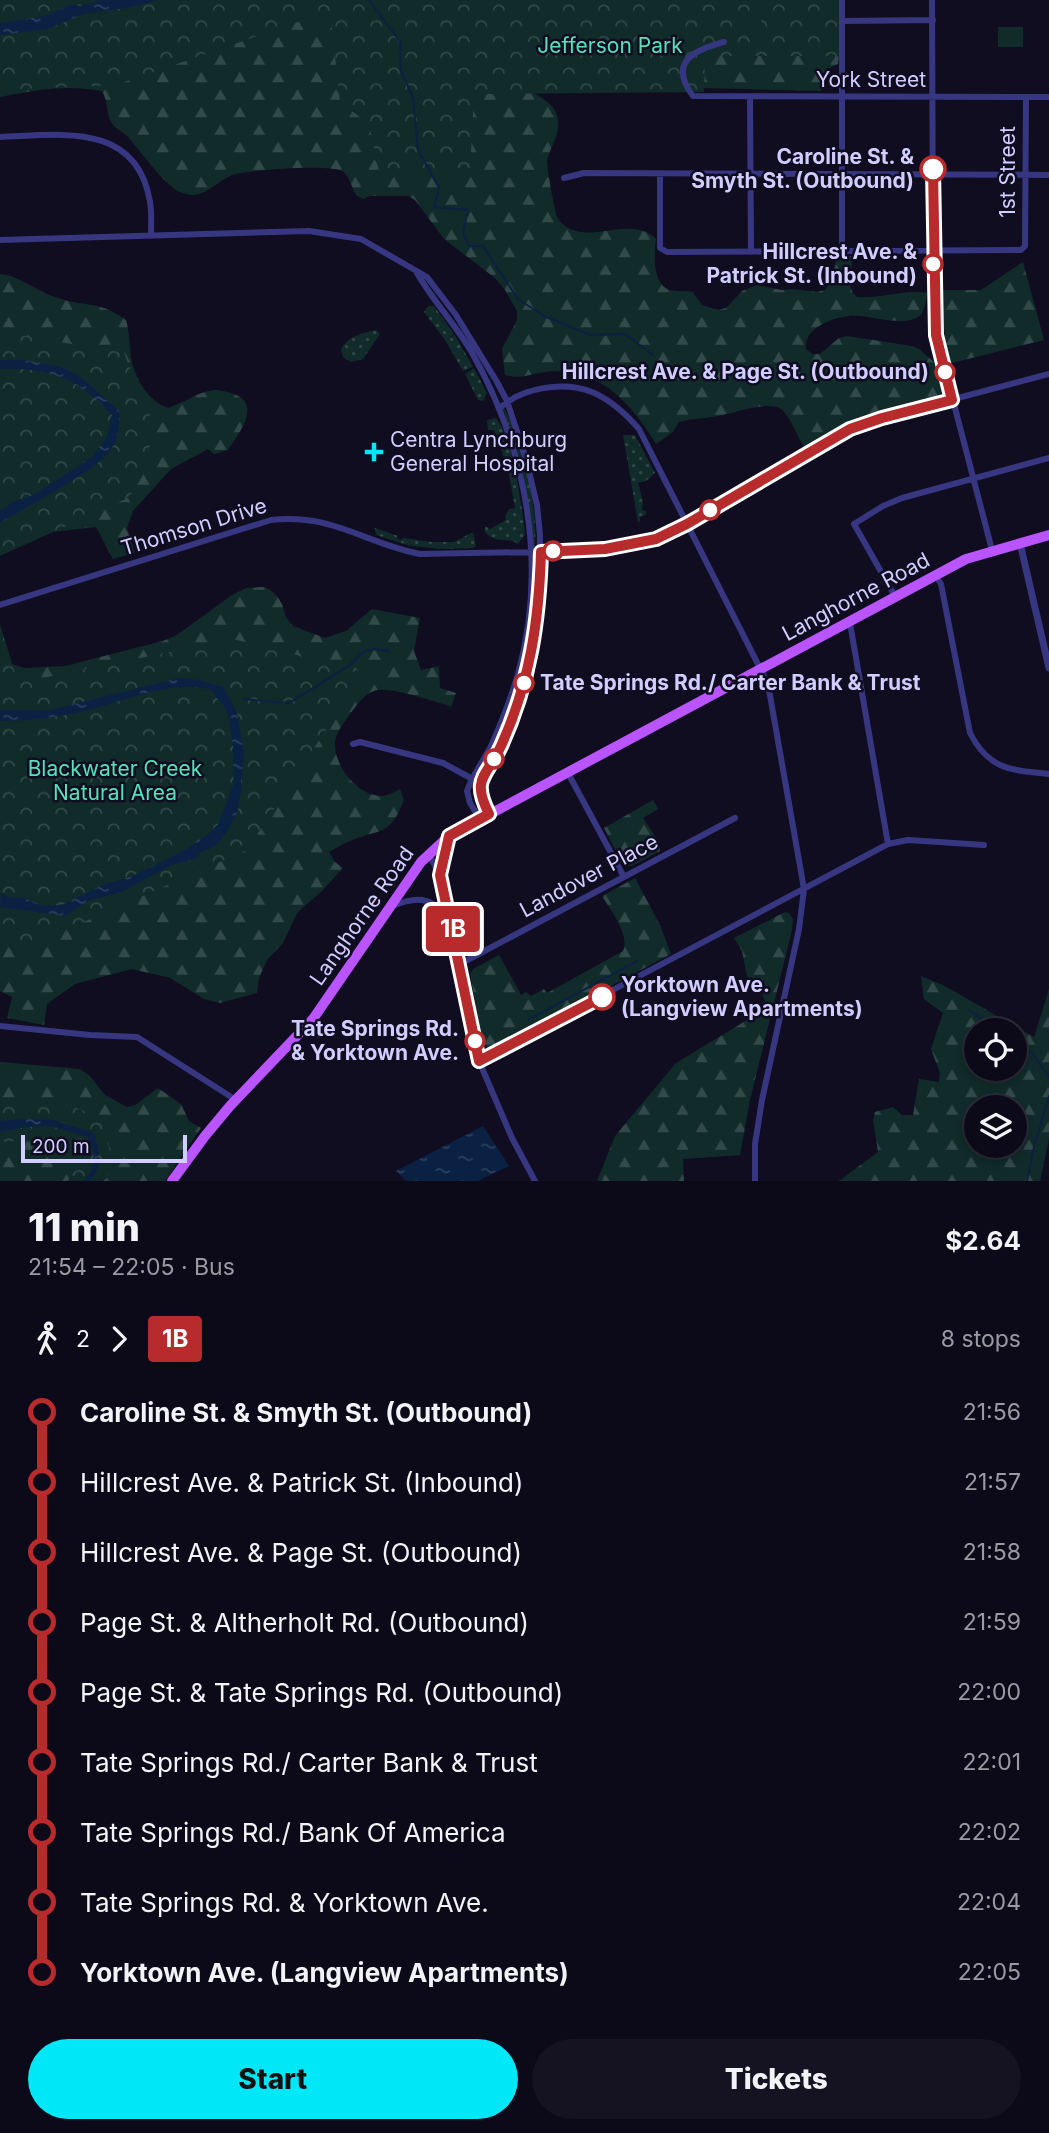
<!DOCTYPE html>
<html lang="en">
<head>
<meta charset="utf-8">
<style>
	body { margin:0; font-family:Inter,sans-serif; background:#151322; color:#f1f3f6; height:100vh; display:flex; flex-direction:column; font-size:26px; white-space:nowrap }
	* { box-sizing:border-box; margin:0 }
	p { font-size:23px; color:#9a9aa2 }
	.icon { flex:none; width:38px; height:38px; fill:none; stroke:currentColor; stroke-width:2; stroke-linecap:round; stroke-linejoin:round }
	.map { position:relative; height:1181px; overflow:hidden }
	.panel { display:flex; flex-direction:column; background:#0c0a19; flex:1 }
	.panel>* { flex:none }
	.badge { padding:0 14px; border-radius:5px; font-size:24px; line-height:46px }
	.fabs { position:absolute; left:964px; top:1018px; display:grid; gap:14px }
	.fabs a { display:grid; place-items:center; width:63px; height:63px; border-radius:50%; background:#0c0a19; box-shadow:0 4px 10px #0003,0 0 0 2px #2c2b38; font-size:35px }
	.scale { position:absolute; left:21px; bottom:18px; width:166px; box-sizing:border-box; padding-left:7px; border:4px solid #d1cdff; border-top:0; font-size:19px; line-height:24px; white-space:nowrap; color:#d1cdff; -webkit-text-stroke:5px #100d21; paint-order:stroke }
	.map>.badge { position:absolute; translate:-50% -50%; box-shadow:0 0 0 4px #fff }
	.legs { display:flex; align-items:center; gap:10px; height:77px; padding:0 28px; font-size:23px }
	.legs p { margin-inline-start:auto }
	.summary { display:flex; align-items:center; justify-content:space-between; height:119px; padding:0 28px }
	h1 { font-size:38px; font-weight:800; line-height:52px }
	.action { display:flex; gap:14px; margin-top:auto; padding:14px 28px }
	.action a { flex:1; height:80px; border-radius:42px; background:#00e7f8; color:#111; font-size:28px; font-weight:800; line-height:80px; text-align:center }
	.action a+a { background:#151322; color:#f1f3f6 }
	ul { padding:0 28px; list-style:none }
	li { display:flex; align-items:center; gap:24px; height:70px; font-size:26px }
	li i { display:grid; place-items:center; width:10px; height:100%; margin:0 9px; background:currentColor }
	li i::after { content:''; width:18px; height:18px; margin:-9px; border:5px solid; border-radius:50%; background:#0c0a19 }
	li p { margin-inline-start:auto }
	li:first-child i { background:linear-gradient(#0000 50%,currentColor 0) }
	li:last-child i { background:linear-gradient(currentColor 50%,#0000 0) }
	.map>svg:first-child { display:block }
	.grass { fill:url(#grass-dots) }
	.forest { fill:url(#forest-firs); fill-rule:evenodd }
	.park { fill:url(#park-crowns) }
	.garden { fill:#102b29 }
	.water { fill:url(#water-ripples) }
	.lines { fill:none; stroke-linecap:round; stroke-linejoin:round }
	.stream { stroke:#0a2143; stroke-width:2 }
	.river { stroke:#0a2143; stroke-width:10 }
	.minor { stroke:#373781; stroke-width:6 }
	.tertiary { stroke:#373781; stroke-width:7 }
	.primary { stroke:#ba54ff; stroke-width:10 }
	.line-1-casing { stroke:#fff; stroke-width:16 }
	.line-1 { stroke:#b72b2c; stroke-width:10 }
	.stop-1-dot { fill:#fff; stroke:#b72b2c; stroke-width:3.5 }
	.poi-dot { fill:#00e7f8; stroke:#100d21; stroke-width:2.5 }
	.labels { text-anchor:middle; stroke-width:5; stroke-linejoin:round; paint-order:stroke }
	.park-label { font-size:21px; fill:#57e1ba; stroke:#100d21 }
	.street-label { font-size:21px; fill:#d1cdff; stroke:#100d21 }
	.stop-label { font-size:21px; font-weight:bold; fill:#d1cdff; stroke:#100d21; text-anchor:end }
	.poi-label { font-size:21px; fill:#d1cdff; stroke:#100d21; text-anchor:start }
</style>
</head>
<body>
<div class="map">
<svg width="1049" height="1181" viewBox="0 0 1049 1181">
	<defs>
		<pattern id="grass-dots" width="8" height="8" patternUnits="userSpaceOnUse" patternTransform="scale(1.75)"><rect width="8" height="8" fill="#102b29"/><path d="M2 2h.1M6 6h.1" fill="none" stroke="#324949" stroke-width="1.8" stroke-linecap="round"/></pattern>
		<pattern id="forest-firs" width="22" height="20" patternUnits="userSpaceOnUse" patternTransform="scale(1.75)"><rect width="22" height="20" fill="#102b29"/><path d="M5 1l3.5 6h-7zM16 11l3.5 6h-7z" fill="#324949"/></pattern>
		<pattern id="park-crowns" width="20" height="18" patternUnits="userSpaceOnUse" patternTransform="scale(1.75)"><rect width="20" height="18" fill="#102b29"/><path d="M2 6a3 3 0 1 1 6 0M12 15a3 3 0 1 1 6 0" fill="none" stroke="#324949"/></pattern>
		<pattern id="water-ripples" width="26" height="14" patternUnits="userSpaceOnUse" patternTransform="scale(1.75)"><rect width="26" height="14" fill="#0a2143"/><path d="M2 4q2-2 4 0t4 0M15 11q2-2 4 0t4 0" fill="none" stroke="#2d405f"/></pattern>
	</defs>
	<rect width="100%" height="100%" fill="#100d21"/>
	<!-- grass -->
	<path class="grass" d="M428 306H434L454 334 449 338 455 335 473 367 463 371 445 340 424 312Z
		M376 330 380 334 363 359 351 362 343 357 341 350C347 336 362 333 376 330Z
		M474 368 487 393 483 401 478 400 465 374Z
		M504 408C523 442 538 507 535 547L533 546 523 473 503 409Z
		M496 418C513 438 522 507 525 535L518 544C508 536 495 545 485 532V526L490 529 506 520 505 516 509 509 515 508 508 469 494 430H488L487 420Z
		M623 435H635L655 473 646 481 638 483 643 502 642 510 646 511V515L640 517V522H638Z
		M375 528 398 536 397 539 401 540 403 538 432 542H454L473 532 476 546 473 548 443 549 412 546V542L411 546 376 535Z"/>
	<!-- forest -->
	<path class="forest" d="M159 0H469C486 27 502 57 521 82 529 93 547 98 554 109 565 129 552 142 547 160 546 164 555 213 557 217 580 253 629 211 656 239 654 253 652 285 670 290 678 292 685 290 693 292L702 305 718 310 726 308 742 291 757 285 781 290 793 289 817 292 825 290 833 276 836 257 852 256C853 273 844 286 857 297 881 299 905 289 928 293 925 301 925 313 918 317 899 328 866 313 848 316 831 318 803 329 806 349L812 354H820L839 338 847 336 912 346 919 349 934 362 942 391 938 399 861 420 806 451C800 441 789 414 781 409 767 400 732 414 717 416 704 419 692 418 679 422L673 432 656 444C633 406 602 369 553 371 533 372 526 380 505 375L502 349 517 320V311L505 290 495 278 444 239 415 200 408 196H369L364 199 357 196C352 189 350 178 344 172 333 163 248 170 232 175 220 180 207 194 194 195 189 195 182 193 178 191 161 181 141 151 127 136 122 131 115 129 111 122 106 112 108 101 102 91 66 84 35 90 0 97V35Z
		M704 56H839L838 64 826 70 821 91 704 88Z
		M1023 262 1044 340 948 364 940 290H981Z
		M0 274C20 276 36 291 55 297 84 308 97 299 126 320 129 331 129 338 130 348 131 371 145 400 168 408 184 403 197 392 214 390 221 390 229 392 236 395 261 405 238 436 228 450L214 454 208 449 171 469 133 511 127 528 135 553 113 559 96 527 36 534 0 360Z
		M263 587C275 590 284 603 285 616L293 626 325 638 346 631 372 609 420 618 414 651 421 670 439 666 440 688 456 693 451 707C434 701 394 688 378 690 366 692 360 701 353 710 347 718 336 732 335 742 333 763 354 790 374 795 384 798 391 794 400 789L404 800C391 833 384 829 355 839 346 842 338 847 329 852L335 862 343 868 323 890 297 913 283 943 267 960 259 978 257 993 220 1003 204 999 170 978 132 969 75 984 47 1004 44 1025 7 1018 12 997 0 991V907L23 711 0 625 12 664 24 668 65 666 163 641 177 635 232 595 246 588Z
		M653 800 658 809 643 818 659 842 660 851 632 866 623 865 604 828Z
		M635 878 660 925 671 954 494 1048H487L483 1042 470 974 473 969 499 955 521 995 526 992 531 996 544 989 547 993 623 951C630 934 611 911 602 896Z
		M785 912 789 913 793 919 792 930 750 1100 740 1155 683 1159 684 1181H597L615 1136 676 1063 767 1008 761 989 747 976 742 951 734 938Z
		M921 976 943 985 1034 1037 1049 990V1139L1040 1181H839L878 1152 873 1120 875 1112 893 1107 902 1115H913L919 1079 939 1082 940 1073 931 1049 943 1013 924 999ZM976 1031H1015V1069H976ZM976 1108H1015V1146H976Z
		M0 1062 80 1069 90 1076 105 1095 127 1107 135 1105 158 1088 181 1104 189 1121 201 1128 165 1181H90L100 1151 0 1121Z
		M0 1132 89 1137 83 1181H0Z"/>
	<!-- park -->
	<path class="park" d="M0 0H839V56H705L704 92 474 94 470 171H379L369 124 340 102 330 11 116 85 0 90Z
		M0 331 93 348 120 343 156 431 130 497 0 556Z
		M0 625 18 683 233 639 364 672 247 850 27 947 0 939Z
		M1 1099C28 1100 91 1100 104 1128 111 1141 110 1163 108 1177L103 1181H68L77 1161C55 1143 28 1139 0 1142Z"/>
	<!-- garden -->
	<path class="garden" d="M760 13 763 35 749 37 746 15Z
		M998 27H1023V47H998Z"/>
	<!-- water -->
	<path class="water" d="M100 0H159L127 8 83 14 48 29 0 35V23L45 16 73 4 80 6Z
		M0 360H25L63 367 83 379 119 411C120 424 119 436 112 448 101 469 24 508 0 523V511L13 502 33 495 92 457 107 437 112 415C80 379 48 367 0 369Z
		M179 678 199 680 223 687 237 713 244 754 238 811 226 833 215 846 201 852 196 859 171 865 122 892 90 900 65 916 0 907 1 893 12 898 22 897 43 906 62 905 105 884 130 877 155 865 188 848 228 820 234 808 233 744 227 711 211 690C172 680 133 698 96 708 64 717 33 721 0 721V710H50Z
		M28 1119 53 1120 94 1133C99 1149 103 1167 90 1181H83C97 1168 96 1153 88 1137L51 1126 26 1127 0 1132V1121Z
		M483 1126 509 1166 478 1181H406L396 1171Z"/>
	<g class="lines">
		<!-- stream -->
		<path class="stream" d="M369 0 401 43 400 68 413 98 418 150 439 188 434 207 468 210 463 233 469 246H483L518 299 544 316 590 335 625 334 653 355
			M244 699 289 703 350 665 363 652 375 649 389 651
			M969 1010 999 1031
			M528 1020 637 961
			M1015 1040 1033 1054 1049 1077
			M1027 1181 1034 1147 1049 1096"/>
		<!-- river -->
		<path class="river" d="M217 832 222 828 237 789"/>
		<!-- minor -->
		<path class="minor" d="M842 0V251
			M932 0 933 252 936 335 992 550
			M842 21 933 20
			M724 42C693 50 668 63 693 96L1049 97
			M750 98 751 252
			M0 137C60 135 137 121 150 202 152 213 151 224 151 235
			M660 174V248L667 252 1021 250 1025 246 1026 98
			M564 178 584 173 1049 175
			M0 240 309 231 361 239 427 277 456 315 497 382 507 401 526 459 537 505 540 535 539 612 526 675 517 706 500 747 480 783 479 791 489 814
			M417 273C433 301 455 324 471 351 527 449 548 565 518 674 511 698 502 721 492 744 484 760 473 774 467 791L470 803 480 819
			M499 409C521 387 564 381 592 392 611 400 626 414 639 429L768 684 804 889 799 929 762 1100 755 1144V1181
			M936 576 941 584 970 733C989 770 1011 770 1049 774
			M896 598 854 524 883 506 902 498 1049 458
			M0 605 271 520C332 513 364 543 420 554L584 551 627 546 656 539 687 524 850 429 882 418 1049 374
			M850 623 888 844
			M353 744 360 742 443 763 480 783
			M568 773 624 877
			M428 853 440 875 479 1061 512 1138 535 1181
			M441 873 448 839
			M392 906C416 896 429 897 449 915
			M460 964 735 818
			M0 1026 90 1035 137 1037 236 1100
			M479 1061 888 844 908 840 984 845"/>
		<!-- tertiary -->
		<path class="tertiary" d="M1020 543 1049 668"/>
		<!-- primary -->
		<path class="primary" d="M172 1181 205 1136 230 1106 313 1019 421 862 449 836 966 559 1049 535"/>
	</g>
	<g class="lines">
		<!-- line-1 casing -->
		<g class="line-1-casing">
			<path id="line-1" d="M602 997 479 1061 440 875 449 836 489 814C471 778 486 778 501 746 530 682 539 621 541 552L605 549 656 539 687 524 850 429 882 418 952 400 936 335 933 169"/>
		</g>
		<!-- line-1 -->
		<use href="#line-1" class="line-1"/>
	</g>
	<!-- markers -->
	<g class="stop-1-dot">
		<circle cx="933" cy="169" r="12"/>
		<circle cx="933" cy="264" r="9"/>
		<circle cx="945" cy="372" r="9"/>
		<circle cx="710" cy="510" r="9"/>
		<circle cx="553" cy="551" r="9"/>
		<circle cx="524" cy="683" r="9"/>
		<circle cx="494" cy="759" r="9"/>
		<circle cx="602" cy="997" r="12"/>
		<circle cx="475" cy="1041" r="9"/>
	</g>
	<path class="poi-dot" d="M370.5 441.5h7v7h7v7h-7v7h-7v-7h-7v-7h7z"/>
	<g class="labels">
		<!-- park labels -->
		<g class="park-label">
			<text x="610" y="53">Jefferson Park</text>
			<text x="115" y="776">Blackwater Creek<tspan x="115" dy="24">Natural Area</tspan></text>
		</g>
		<!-- street labels -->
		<g class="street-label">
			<text x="871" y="87">York Street</text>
			<text transform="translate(1008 172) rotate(-90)" y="7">1st Street</text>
			<text transform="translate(194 527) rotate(-17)" y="7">Thomson Drive</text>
			<text transform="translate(856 597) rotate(-28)" y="7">Langhorne Road</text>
			<text transform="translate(589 876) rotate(-28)" y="7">Landover Place</text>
			<text transform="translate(362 916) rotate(-55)" y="7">Langhorne Road</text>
		</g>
		<!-- stop labels -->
		<g class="stop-label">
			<text x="914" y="164">Caroline St. &amp;<tspan x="914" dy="24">Smyth St. (Outbound)</tspan></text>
			<text x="917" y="259">Hillcrest Ave. &amp;<tspan x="917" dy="24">Patrick St. (Inbound)</tspan></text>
			<text x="929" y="379">Hillcrest Ave. &amp; Page St. (Outbound)</text>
			<text x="540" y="690" text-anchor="start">Tate Springs Rd./ Carter Bank &amp; Trust</text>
			<text x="621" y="992" text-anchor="start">Yorktown Ave.<tspan x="621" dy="24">(Langview Apartments)</tspan></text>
			<text x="459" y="1036">Tate Springs Rd.<tspan x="459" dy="24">&amp; Yorktown Ave.</tspan></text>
		</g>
		<!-- poi labels -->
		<g class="poi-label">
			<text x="390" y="447">Centra Lynchburg<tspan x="390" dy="24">General Hospital</tspan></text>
		</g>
	</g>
</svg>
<div class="fabs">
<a><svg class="icon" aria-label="locate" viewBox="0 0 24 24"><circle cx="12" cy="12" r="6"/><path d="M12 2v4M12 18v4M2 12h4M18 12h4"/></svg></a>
<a><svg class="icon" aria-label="layers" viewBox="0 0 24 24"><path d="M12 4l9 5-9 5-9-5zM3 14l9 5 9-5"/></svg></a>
</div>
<div class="scale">200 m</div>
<b class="badge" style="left:453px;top:929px;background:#b72b2c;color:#fff">1B</b>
</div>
<section class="panel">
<div class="summary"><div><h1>11 min</h1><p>21:54 – 22:05 · Bus</p></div><b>$2.64</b></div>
<div class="legs"><svg class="icon" aria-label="walk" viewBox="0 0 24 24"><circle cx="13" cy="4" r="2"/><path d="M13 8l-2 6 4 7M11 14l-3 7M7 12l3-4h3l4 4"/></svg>2<svg class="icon" aria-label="forward" viewBox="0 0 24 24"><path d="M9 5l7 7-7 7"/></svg><b class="badge" style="background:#b72b2c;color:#fff">1B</b><p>8 stops</p></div>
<ul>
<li><i style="color:#b72b2c"></i><b>Caroline St. &amp; Smyth St. (Outbound)</b><p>21:56</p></li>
<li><i style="color:#b72b2c"></i><span>Hillcrest Ave. &amp; Patrick St. (Inbound)</span><p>21:57</p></li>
<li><i style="color:#b72b2c"></i><span>Hillcrest Ave. &amp; Page St. (Outbound)</span><p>21:58</p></li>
<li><i style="color:#b72b2c"></i><span>Page St. &amp; Altherholt Rd. (Outbound)</span><p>21:59</p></li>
<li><i style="color:#b72b2c"></i><span>Page St. &amp; Tate Springs Rd. (Outbound)</span><p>22:00</p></li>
<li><i style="color:#b72b2c"></i><span>Tate Springs Rd./ Carter Bank &amp; Trust</span><p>22:01</p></li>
<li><i style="color:#b72b2c"></i><span>Tate Springs Rd./ Bank Of America</span><p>22:02</p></li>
<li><i style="color:#b72b2c"></i><span>Tate Springs Rd. &amp; Yorktown Ave.</span><p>22:04</p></li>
<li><i style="color:#b72b2c"></i><b>Yorktown Ave. (Langview Apartments)</b><p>22:05</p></li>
</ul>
<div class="action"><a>Start</a><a>Tickets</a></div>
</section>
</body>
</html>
